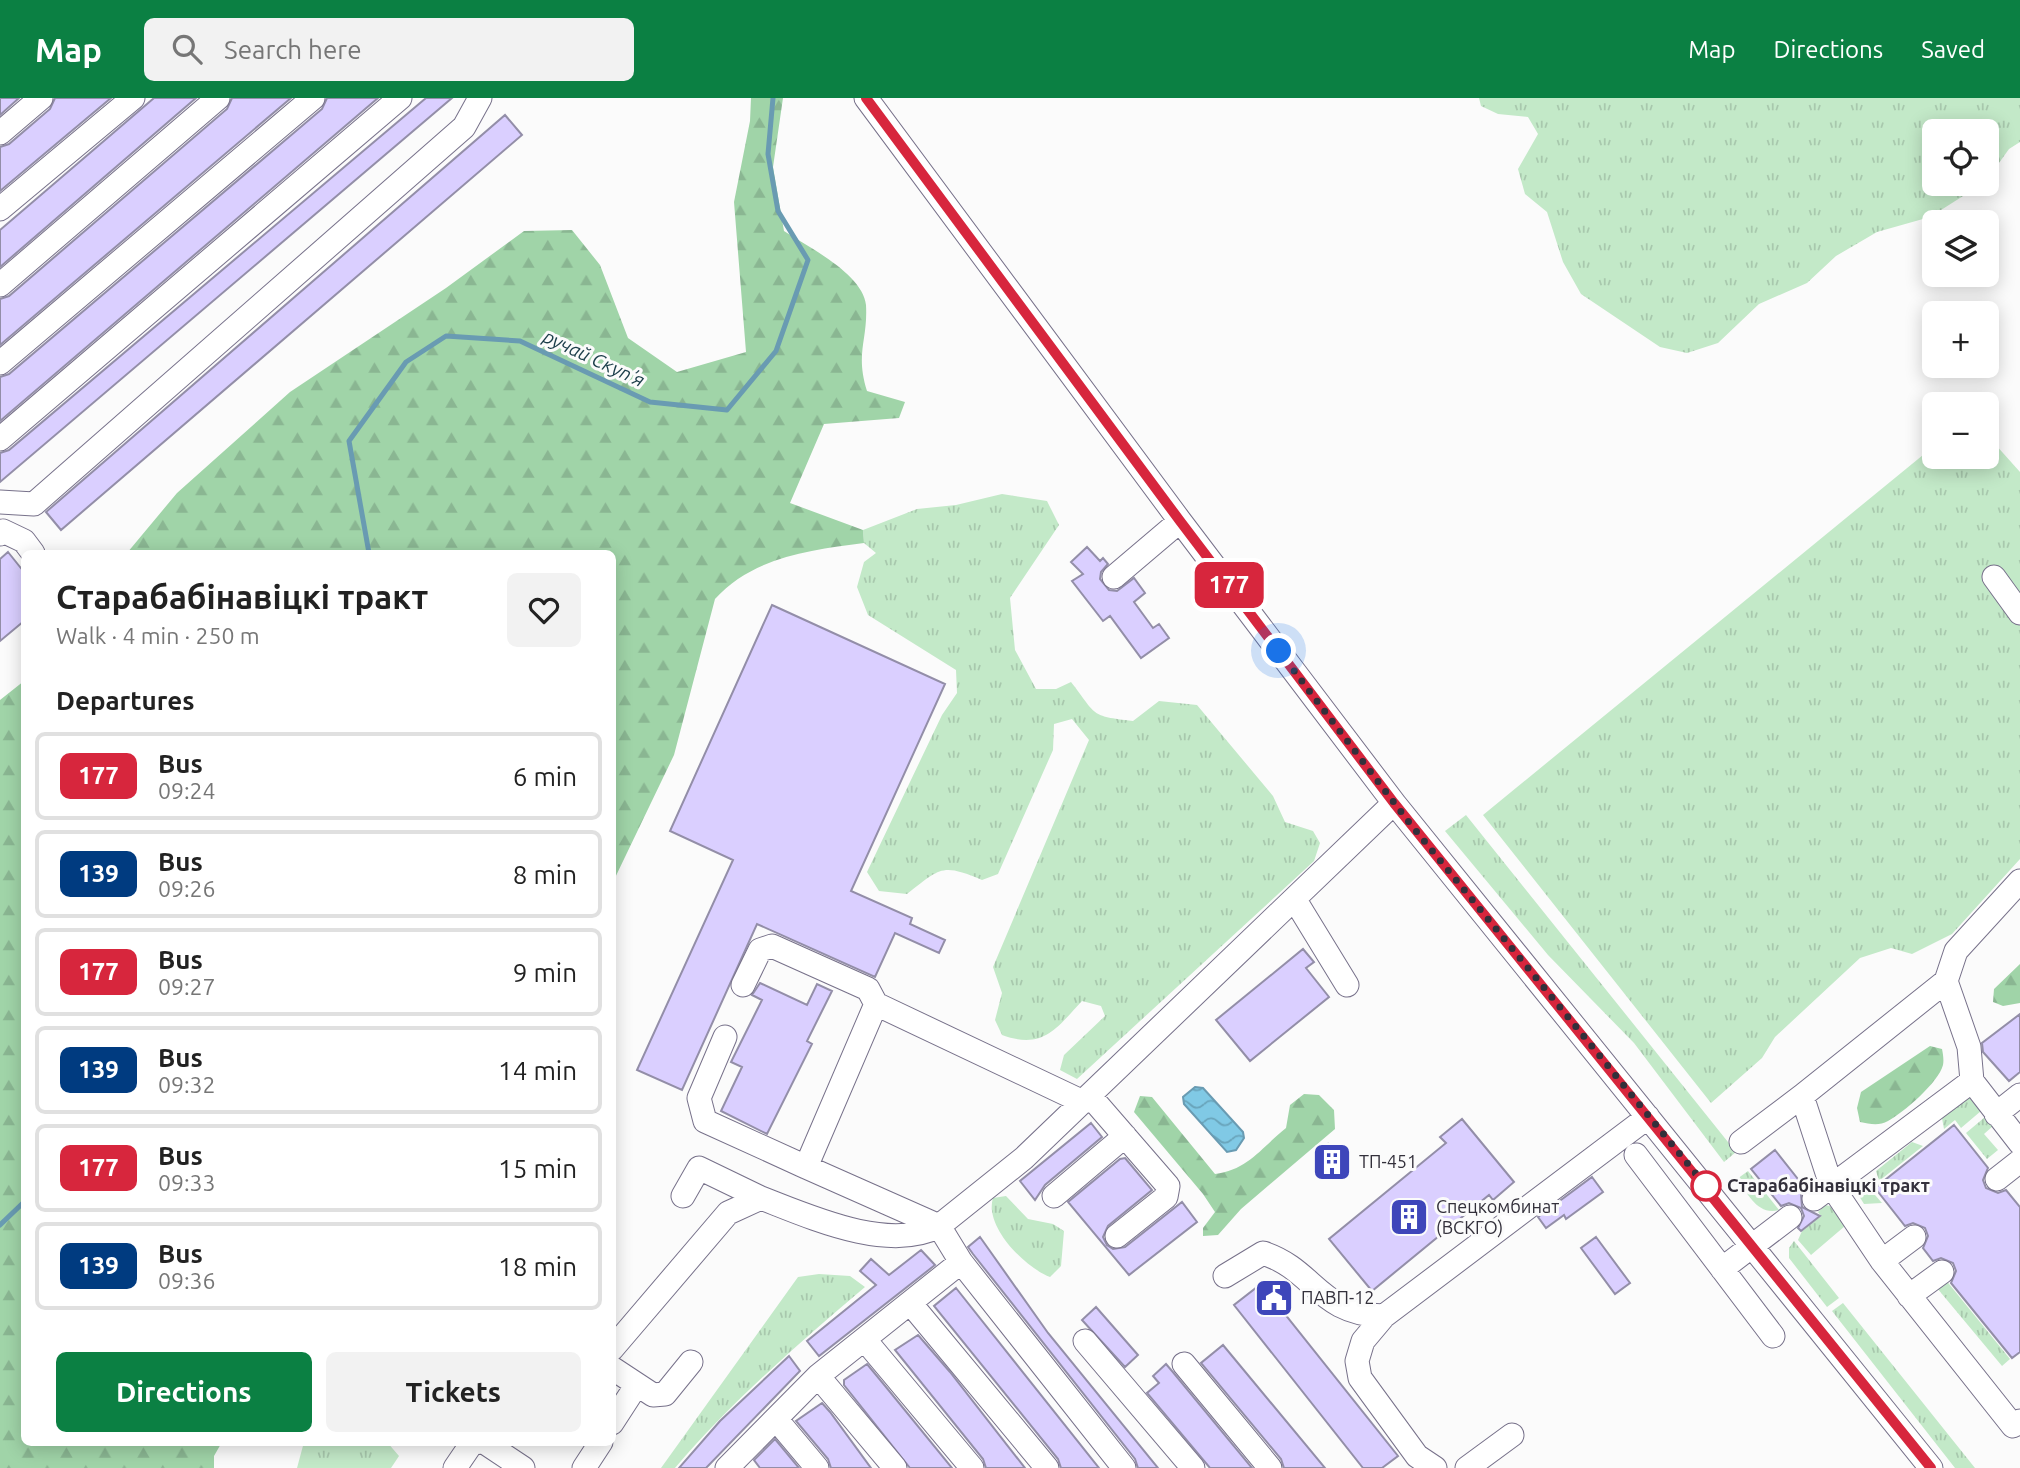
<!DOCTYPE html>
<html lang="en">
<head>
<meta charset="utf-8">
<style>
	body { margin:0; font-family:Ubuntu,sans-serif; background:#f2f2f2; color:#222; height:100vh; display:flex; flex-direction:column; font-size:26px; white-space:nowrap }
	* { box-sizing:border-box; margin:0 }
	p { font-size:23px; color:#767676 }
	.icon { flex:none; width:38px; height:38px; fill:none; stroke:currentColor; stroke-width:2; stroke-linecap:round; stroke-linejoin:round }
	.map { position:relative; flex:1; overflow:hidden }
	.panel { position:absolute; left:21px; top:452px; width:595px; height:896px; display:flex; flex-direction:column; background:#fff; border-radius:10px; box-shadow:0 4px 18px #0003 }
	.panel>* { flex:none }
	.badge { padding:0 14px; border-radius:10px; font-size:24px; line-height:46px }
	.buttons { position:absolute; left:1922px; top:21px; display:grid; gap:14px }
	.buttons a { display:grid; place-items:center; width:77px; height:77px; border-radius:10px; background:#fff; box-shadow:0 4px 18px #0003; font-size:35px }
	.you { position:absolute; width:35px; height:35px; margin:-18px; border:5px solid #fff; border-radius:50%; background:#1a73e8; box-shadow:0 0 0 10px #1a73e833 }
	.map>.badge { position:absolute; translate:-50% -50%; box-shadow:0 0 0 4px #fff }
	h2 { padding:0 35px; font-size:26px; line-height:63px }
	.round { display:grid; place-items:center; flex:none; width:74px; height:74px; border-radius:10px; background:#f2f2f2 }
	.head { display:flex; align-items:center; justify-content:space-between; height:119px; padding:0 35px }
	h1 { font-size:33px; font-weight:600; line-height:52px }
	.primary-button { display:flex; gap:14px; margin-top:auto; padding:14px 35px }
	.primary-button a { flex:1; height:80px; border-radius:10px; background:#0b8043; color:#fff; font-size:28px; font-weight:600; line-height:80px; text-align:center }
	.primary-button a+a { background:#f2f2f2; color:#222 }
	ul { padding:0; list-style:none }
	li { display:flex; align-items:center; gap:21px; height:88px; margin:0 14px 10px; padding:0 21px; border:4px solid #e0e0e0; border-radius:10px }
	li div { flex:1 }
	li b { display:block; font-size:26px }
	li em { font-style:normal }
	li .badge { min-width:77px; font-weight:700; text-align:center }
	header { display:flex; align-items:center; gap:42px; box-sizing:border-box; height:98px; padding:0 35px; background:#0b8043; color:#fff }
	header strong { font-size:33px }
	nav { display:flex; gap:38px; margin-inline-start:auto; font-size:24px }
	.search { width:490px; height:63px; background:#f2f2f2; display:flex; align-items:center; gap:18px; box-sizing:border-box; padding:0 24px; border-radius:10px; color:#767676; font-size:26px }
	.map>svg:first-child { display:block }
	.grass { fill:url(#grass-tufts) }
	.forest { fill:url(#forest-firs) }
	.water { fill:url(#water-waves); stroke:#699bb2; stroke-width:2 }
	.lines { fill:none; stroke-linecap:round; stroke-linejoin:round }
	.stream { stroke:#699bb2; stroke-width:5 }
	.building { fill:#dacfff; stroke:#938ea8; stroke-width:2 }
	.minor-casing { stroke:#77718a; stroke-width:25 }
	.minor { stroke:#fff; stroke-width:23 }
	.line-casing { stroke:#fff; stroke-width:16 }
	.line { stroke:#d7263d; stroke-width:10 }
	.walk { stroke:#33303b; stroke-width:7; stroke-dasharray:0 12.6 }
	.stop-dot { fill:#fff; stroke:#d7263d; stroke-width:3.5 }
	.labels { text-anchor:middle; stroke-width:6; stroke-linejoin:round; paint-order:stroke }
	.poi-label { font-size:18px; fill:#33303b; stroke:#fbfbfb; text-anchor:start }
	.stop-label { font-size:18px; font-weight:bold; fill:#33303b; stroke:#fbfbfb; text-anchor:start }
	.water-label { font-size:19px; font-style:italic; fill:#1b3d49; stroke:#fbfbfb }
</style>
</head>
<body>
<header>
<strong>Map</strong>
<div class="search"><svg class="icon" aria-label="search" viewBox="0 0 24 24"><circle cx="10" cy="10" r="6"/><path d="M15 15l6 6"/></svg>Search here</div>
<nav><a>Map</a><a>Directions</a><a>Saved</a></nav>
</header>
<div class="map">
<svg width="2020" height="1370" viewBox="0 0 2020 1370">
	<defs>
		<pattern id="grass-tufts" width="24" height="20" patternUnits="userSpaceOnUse" patternTransform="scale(1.75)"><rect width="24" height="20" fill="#c3e9c8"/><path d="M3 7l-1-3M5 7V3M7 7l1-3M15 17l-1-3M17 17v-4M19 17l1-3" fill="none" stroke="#a8c8ad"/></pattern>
		<pattern id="forest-firs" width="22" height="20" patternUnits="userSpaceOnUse" patternTransform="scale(1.75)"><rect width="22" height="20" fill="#a0d4a8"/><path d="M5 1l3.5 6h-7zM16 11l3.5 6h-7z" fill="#8ab692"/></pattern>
		<pattern id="water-waves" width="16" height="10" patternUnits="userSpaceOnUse" patternTransform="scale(1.75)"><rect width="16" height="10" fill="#80c9e5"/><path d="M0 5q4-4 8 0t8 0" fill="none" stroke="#69a4bb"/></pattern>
	</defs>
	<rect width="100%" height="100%" fill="#fbfbfb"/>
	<!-- grass -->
	<path class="grass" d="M1479 0H2020V44L2009 51 1986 83V33H1934V86H1982L1930 119 1877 134 1836 158 1807 185 1759 206 1718 245 1687 255 1660 249 1581 196 1563 164 1547 114 1525 96 1518 71 1538 36 1528 19 1498 16 1481 8Z
		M1986 336 2020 374V502L2010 511 2020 528V761L1952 836 1912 856 1891 850 1860 860 1775 939 1762 960 1711 1005 1483 717 1934 348V359H1986Z
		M1002 396 1047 403 1059 427 1010 500 1015 552 1036 591H1056L1071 584C1097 617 1089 618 1133 623L1159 603 1197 607 1273 698 1285 724 1313 733 1320 745 1314 763 1077 981 1060 972 1064 957 1105 918 1101 908 1082 903C1056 931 1043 952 1002 937L995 922 1002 895 993 869 1089 642 1072 621 1054 626 1053 652 998 776 982 782C941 765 941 770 907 796L879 793 867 774 942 617 957 595 956 572 868 517 857 489 864 464 876 455 864 445 863 432 917 411 956 407Z
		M1466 717 1736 1054 1724 1064 1634 945 1548 857 1445 733Z
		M1968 998 1981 1013 1961 1030 1955 1022 1944 1031 1941 1015Z
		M1985 1019 1993 1028 1984 1036 1998 1052 1987 1061 1966 1035Z
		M1912 1044 1923 1048 1879 1083 1876 1073Z
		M1748 1073 1779 1112C1758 1118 1748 1096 1737 1081Z
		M1861 1081 1882 1105 1864 1106 1856 1093V1085Z
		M1006 1098 1028 1121 1053 1126 1064 1133 1061 1168 1050 1179C1024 1169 984 1128 993 1100Z
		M1825 1107 1830 1108 1845 1128 1811 1157 1798 1142 1802 1133 1821 1118 1818 1114Z
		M1794 1143 1839 1200 1827 1209 1789 1160V1150Z
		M819 1176 850 1178 865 1189C798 1246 732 1303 675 1370H661L798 1179Z
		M1945 1181 2010 1261 2002 1268 1937 1190Z
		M1843 1205 1975 1370H1955L1832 1213Z
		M304 1344H387L399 1358 391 1370H297Z"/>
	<!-- forest -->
	<path class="forest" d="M751 0H783L773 69 784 133C808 149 863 176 866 207 868 242 855 255 867 293L905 304 899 320 824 326 790 405 863 432 864 445C810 452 753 459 715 501L674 657 613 784 612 455H127L177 395 290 294 446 190 524 133 572 132 600 167 628 240 677 274 746 254 734 104 750 23Z
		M24 583V1344H222L214 1358V1370H0V602Z
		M2020 866V905L2003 908 1993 904 1994 891Z
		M1930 948 1942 951C1943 956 1944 962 1943 967 1939 984 1903 1015 1888 1023 1879 1028 1870 1026 1860 1024L1857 1010 1861 994Z
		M1304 996 1319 997 1334 1012 1335 1031 1241 1111 1218 1137 1203 1138V1130L1215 1114 1203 1096 1134 1014 1140 998 1152 999 1215 1076C1248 1072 1262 1049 1286 1030L1290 1007Z"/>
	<!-- water -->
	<path class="water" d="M1195 989 1203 990 1243 1034 1244 1040 1236 1052 1227 1054 1184 1006 1183 999Z"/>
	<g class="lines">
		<!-- stream -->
		<path class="stream" d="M369 455 349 343 406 264 446 238 520 243 650 304 727 312 776 253 808 162 778 113 768 56 773 0
			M0 1127 24 1104"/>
	</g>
	<!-- building -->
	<path class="building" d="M0 0H19L0 17Z
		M55 0H111L0 93V49L9 46 50 11Z
		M154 0H196L0 169V132Z
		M232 0H291L0 247V201L9 198 227 11Z
		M327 0H378L0 323V279L9 276 322 11Z
		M426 0H452L0 384V355L9 352Z
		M505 17 522 37 61 432 46 414Z
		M1087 449 1100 463 1103 460 1108 466 1101 474 1100 481 1109 492 1117 493 1134 480 1145 495 1134 504 1153 530 1159 526 1169 540 1141 560 1110 518 1103 523 1072 483 1083 476 1071 464Z
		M8 454 24 474V523L0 543V461Z
		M772 507 945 586 851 793 912 820 910 826 945 842 939 855 895 835 875 879 757 826 682 992 637 972 733 762 670 733Z
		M1303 851 1314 864 1306 870 1329 899 1250 963 1216 922Z
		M760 885 807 907 817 886 832 893 807 943 812 946 767 1036 721 1013 742 969 731 964 762 902 752 897Z
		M2020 916V974L2009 983 1983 954 1982 945Z
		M1462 1021 1514 1084 1493 1102 1489 1097 1372 1193 1329 1141 1446 1045 1440 1039Z
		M1091 1025 1102 1039 1045 1087 1035 1102 1020 1083Z
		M1954 1027 1988 1070 1983 1082 1986 1090 1998 1095 2006 1092 2020 1109V1254L2012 1260 1951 1185 1956 1173 1953 1165 1941 1160 1933 1163 1923 1150 1928 1138 1925 1130 1913 1125 1905 1128 1875 1090Z
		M1328 1046 1348 1072 1335 1081 1315 1056Z
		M1775 1052 1805 1090 1801 1096 1802 1109 1820 1118 1801 1133 1798 1130 1804 1118 1801 1110 1789 1105 1781 1108 1751 1071Z
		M1125 1060 1152 1092 1108 1128 1103 1139 1107 1147 1113 1151 1125 1149 1182 1104 1197 1124 1129 1177 1068 1104 1120 1061Z
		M1592 1079 1603 1094 1566 1121 1564 1117 1546 1130 1538 1119Z
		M980 1139 1048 1235 1158 1370H1138L1135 1361 973 1156 968 1149Z
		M1596 1139 1630 1185 1615 1196 1581 1150Z
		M921 1152 935 1167 819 1258 807 1243 876 1187 860 1173 871 1161 889 1177Z
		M1261 1186 1398 1358 1382 1370H1363L1234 1207Z
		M956 1190 1099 1370H1061L1058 1361 934 1208Z
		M1096 1209 1138 1257 1125 1269 1082 1222Z
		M918 1237 950 1274 1025 1370H986L983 1361 895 1252Z
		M1223 1247 1325 1370H1284L1281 1361 1201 1265Z
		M789 1258 800 1273 706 1370H679L720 1323Z
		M867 1266 886 1289 952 1370H910L844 1287V1282Z
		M1166 1266 1172 1273 1252 1370H1210L1147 1295 1159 1285 1153 1278Z
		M822 1305 830 1314 871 1370H831L828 1361 796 1323Z
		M775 1341 799 1370H760L754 1362Z"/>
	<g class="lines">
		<!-- minor casing -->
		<g class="minor-casing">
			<path id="minor" d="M866 0 1180 423 1394 705 1931 1370
				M0 35 41 0
				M0 111 133 0
				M0 187 218 0
				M0 265 313 0
				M0 341 400 0
				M0 404 34 406 464 29 480 0
				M0 436 3 433 24 443 33 455
				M1114 479 1180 423
				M1994 479 2020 515
				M1295 802 1347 887
				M1946 883 1802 998 1831 1087 1882 1163 2013 1328 2020 1323
				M876 906 1083 1004
				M725 939 699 1000 705 1023 806 1069 876 906 868 891 772 848 760 852 743 887
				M1972 983 1969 949 1946 883 1956 853 2020 783
				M1090 998 1168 1088 1166 1099 1117 1138
				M1996 1016 2020 997
				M1741 1044 1802 998
				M1636 1057 1773 1238
				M806 1069 939 1128 961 1164 1124 1370
				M1997 1081 2020 1063
				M683 1098 699 1070 761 1100
				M1054 1098 1125 1038
				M1814 1101 1972 983 2020 1045
				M1882 1163 1914 1139
				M1722 1171 1790 1119
				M1225 1178 1263 1155C1315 1172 1318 1216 1384 1218L1648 1019
				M1909 1198 1942 1174
				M911 1206 1047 1370
				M1384 1218 1363 1243 1357 1263 1360 1280 1417 1358 1435 1370
				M865 1242 972 1370
				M1085 1243 1193 1370
				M612 1251 728 1115 761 1100C810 1119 889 1155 939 1128L1024 1060 1394 705
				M1184 1266 1270 1370
				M612 1270 653 1297 665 1296 691 1264
				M818 1278 895 1370
				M776 1321 817 1370
				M612 1325 636 1288
				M484 1344 523 1370
				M455 1370 472 1345 482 1344
				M584 1370 601 1344
				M727 1370 818 1278 961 1164
				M1467 1370 1512 1337"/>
		</g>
		<!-- minor -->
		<use href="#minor" class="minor"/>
	</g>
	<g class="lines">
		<!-- line casing -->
		<g class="line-casing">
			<path id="line" d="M866 0 1180 423 1394 705 1931 1370"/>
		</g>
		<!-- line -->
		<use href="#line" class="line"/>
		<!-- walk -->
		<path class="walk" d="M1279 553 1408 723 1706 1088"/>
	</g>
	<!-- icons -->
	<defs>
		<g id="building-square" transform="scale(2.0125)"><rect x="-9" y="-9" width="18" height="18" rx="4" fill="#3e46ba" stroke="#fbfbfb"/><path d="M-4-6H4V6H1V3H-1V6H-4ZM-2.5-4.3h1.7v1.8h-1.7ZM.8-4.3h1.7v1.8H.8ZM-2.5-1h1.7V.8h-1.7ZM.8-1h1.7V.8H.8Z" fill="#fff"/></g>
		<g id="civic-square" transform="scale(2.0125)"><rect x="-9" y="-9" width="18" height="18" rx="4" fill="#3e46ba" stroke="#fbfbfb"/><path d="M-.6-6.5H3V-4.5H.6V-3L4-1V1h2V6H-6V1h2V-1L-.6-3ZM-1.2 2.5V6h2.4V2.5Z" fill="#fff"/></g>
	</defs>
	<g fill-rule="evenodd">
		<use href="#building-square" x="1332" y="1064"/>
		<use href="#building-square" x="1409" y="1119"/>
		<use href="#civic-square" x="1274" y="1200"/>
	</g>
	<!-- markers -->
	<circle class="stop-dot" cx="1706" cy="1088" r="14"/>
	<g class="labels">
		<!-- poi labels -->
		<g class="poi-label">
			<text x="1359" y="1070">ТП-451</text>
			<text x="1436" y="1115">Спецкомбинат<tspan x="1436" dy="21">(ВСКГО)</tspan></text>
			<text x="1301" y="1206">ПАВП-12</text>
		</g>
		<!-- stop labels -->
		<g class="stop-label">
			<text x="1727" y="1094">Старабабінавіцкі тракт</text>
		</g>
		<!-- water labels -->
		<g class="water-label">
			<text transform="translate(594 260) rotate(25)" y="7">ручай Скупʼя</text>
		</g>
	</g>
</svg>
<div class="buttons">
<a><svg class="icon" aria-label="locate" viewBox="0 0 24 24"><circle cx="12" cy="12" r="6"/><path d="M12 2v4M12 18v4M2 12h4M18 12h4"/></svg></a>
<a><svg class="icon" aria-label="layers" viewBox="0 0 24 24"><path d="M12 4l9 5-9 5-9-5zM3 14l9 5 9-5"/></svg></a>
<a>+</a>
<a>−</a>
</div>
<div class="you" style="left:1279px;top:553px"></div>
<b class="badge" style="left:1229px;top:487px;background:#d7263d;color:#fff">177</b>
<section class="panel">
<div class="head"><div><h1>Старабабінавіцкі тракт</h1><p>Walk · 4 min · 250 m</p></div><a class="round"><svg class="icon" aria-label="heart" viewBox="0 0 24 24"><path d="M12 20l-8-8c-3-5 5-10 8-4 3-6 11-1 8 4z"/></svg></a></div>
<h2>Departures</h2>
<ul>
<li><span class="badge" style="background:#d7263d;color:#fff">177</span><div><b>Bus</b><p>09:24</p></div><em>6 min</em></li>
<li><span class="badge" style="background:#003b80;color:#fff">139</span><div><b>Bus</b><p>09:26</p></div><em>8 min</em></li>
<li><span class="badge" style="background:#d7263d;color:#fff">177</span><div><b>Bus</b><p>09:27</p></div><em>9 min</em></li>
<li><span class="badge" style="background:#003b80;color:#fff">139</span><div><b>Bus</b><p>09:32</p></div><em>14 min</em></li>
<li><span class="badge" style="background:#d7263d;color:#fff">177</span><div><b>Bus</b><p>09:33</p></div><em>15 min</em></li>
<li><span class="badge" style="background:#003b80;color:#fff">139</span><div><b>Bus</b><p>09:36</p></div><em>18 min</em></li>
</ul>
<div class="primary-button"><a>Directions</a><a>Tickets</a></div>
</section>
</div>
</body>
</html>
